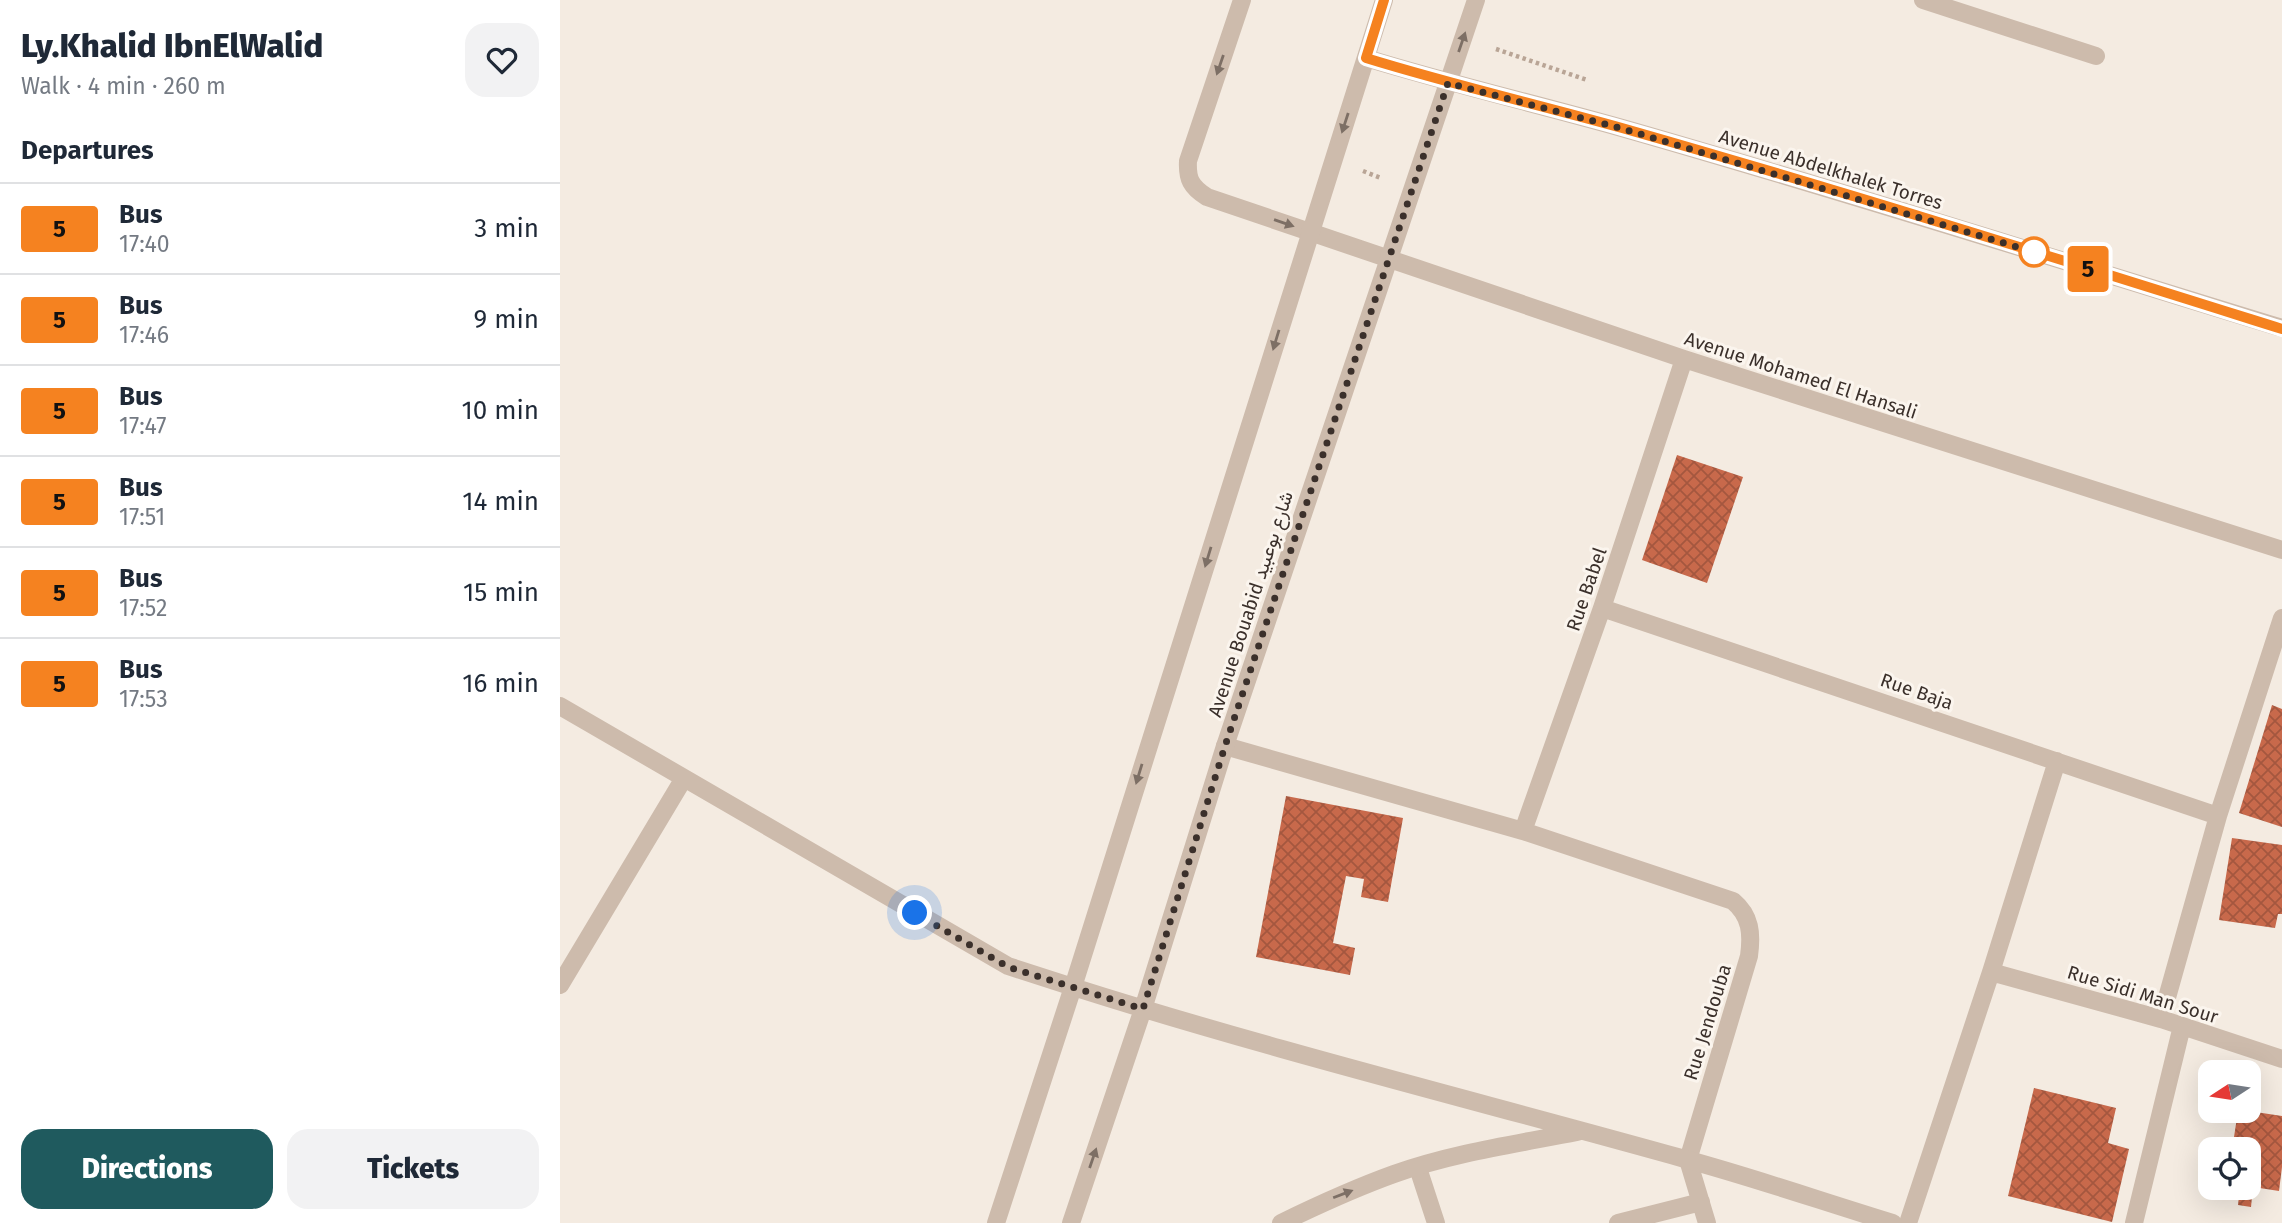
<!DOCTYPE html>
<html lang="en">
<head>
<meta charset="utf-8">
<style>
	body { margin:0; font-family:"Fira Sans",Vazirmatn,sans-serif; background:#f2f2f3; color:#1f2937; height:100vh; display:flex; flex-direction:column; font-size:26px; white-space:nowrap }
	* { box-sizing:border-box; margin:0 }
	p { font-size:23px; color:#747a83 }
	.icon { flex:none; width:38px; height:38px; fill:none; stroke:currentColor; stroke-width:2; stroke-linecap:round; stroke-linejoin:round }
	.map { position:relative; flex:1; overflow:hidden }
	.side { display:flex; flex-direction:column; background:#fff; width:560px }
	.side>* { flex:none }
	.badge { padding:0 14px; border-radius:5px; font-size:24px; line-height:46px }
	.needle { width:46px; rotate:258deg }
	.tools { position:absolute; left:1638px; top:1060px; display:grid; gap:14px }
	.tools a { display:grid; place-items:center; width:63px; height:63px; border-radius:14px; background:#fff; box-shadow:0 7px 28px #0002; font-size:35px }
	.you { position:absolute; width:35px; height:35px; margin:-18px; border:5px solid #fff; border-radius:50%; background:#1a73e8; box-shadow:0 0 0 10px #1a73e833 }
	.map>.badge { position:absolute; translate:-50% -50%; box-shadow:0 0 0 4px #fff }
	h2 { padding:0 21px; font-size:26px; line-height:63px }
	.round { display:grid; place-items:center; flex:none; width:74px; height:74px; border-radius:21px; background:#f2f2f3 }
	.summary { display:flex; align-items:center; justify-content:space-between; height:119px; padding:0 21px }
	h1 { font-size:33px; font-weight:800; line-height:52px }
	.cta { display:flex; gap:14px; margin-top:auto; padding:14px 21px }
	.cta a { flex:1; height:80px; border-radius:21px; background:#1f5a5e; color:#fff; font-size:28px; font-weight:800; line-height:80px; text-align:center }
	.cta a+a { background:#f2f2f3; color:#1f2937 }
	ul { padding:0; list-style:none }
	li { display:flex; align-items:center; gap:21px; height:91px; padding:0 21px; border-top:2px solid #e0e1e3 }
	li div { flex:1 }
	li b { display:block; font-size:26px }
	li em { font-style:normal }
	li .badge { min-width:77px; font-weight:700; text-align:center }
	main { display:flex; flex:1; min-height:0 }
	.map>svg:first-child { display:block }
	.building { fill:url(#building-cross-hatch) }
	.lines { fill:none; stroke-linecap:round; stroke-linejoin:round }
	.path { stroke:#b9a596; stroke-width:4.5; stroke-dasharray:3.5 3.5; stroke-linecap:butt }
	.service { stroke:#cdbbac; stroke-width:18 }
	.minor { stroke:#cdbbac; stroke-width:18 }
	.tertiary { stroke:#cdbbac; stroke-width:18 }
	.oneway { fill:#7d6f65 }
	.line-casing { stroke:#fff; stroke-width:16 }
	.line { stroke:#f58220; stroke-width:10 }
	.walk { stroke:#3b302b; stroke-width:7; stroke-dasharray:0 12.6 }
	.stop-dot { fill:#fff; stroke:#f58220; stroke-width:3.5 }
	.labels { text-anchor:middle; stroke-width:6; stroke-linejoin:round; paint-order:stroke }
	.street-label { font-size:19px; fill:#3b302b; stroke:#fbf5ee }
</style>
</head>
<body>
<main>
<section class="side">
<div class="summary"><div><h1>Ly.Khalid IbnElWalid</h1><p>Walk · 4 min · 260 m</p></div><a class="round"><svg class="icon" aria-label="heart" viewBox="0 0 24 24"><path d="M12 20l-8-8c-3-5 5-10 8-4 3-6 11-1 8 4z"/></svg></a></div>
<h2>Departures</h2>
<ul>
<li><span class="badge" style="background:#f58220;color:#111">5</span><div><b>Bus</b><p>17:40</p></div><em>3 min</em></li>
<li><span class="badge" style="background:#f58220;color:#111">5</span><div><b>Bus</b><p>17:46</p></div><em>9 min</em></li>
<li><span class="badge" style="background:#f58220;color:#111">5</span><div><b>Bus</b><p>17:47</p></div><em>10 min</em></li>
<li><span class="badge" style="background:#f58220;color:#111">5</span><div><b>Bus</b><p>17:51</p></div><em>14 min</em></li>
<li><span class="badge" style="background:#f58220;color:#111">5</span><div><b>Bus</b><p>17:52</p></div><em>15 min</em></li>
<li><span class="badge" style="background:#f58220;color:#111">5</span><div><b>Bus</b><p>17:53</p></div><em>16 min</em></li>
</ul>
<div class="cta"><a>Directions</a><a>Tickets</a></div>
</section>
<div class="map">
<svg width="1722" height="1223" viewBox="0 0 1722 1223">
	<defs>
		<pattern id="building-cross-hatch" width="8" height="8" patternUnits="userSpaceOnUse" patternTransform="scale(1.75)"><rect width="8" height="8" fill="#c8694b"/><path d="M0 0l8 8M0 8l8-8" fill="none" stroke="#a4573f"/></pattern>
	</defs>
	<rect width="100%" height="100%" fill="#f4ebe1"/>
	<!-- building -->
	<path class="building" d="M1117 455 1183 477 1147 583 1082 560Z
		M1712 705 1722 709V827L1679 813Z
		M726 796 843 818 828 902 801 897 804 879 786 876 773 943 795 948 790 975 696 957Z
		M1672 838 1722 845V914H1718L1715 928 1659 920Z
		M1474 1088 1556 1108 1548 1143 1569 1149 1552 1222 1448 1196Z
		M1678 1111H1689L1722 1116V1167L1719 1191 1693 1187 1691 1207 1678 1205 1680 1188H1689V1150H1672Z"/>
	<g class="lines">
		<!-- path -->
		<path class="path" d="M936 49 1027 80
			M803 171 821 178"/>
		<!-- service -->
		<path class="service" d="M682 0 628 161C627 179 631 187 647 197L750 232
			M1363 0 1536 56
			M0 706 448 966 513 987
			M0 985 124 778"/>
		<!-- minor -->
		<path class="minor" d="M750 232 1124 359 1722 550
			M1042 608 1658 816
			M665 746 963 831 1173 901C1191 916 1192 934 1189 956L1128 1160 1147 1223
			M963 831 1042 608 1124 359
			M1431 972 1601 1019 1722 1059
			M1601 1019 1658 816 1722 618
			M858 1168 876 1223
			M1058 1223 1141 1202
			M1348 1223 1431 972 1497 761
			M1574 1223 1622 1026"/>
		<!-- tertiary -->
		<path class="tertiary" d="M806 58C891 84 977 104 1062 128 1283 191 1502 261 1722 328
			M513 987C715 1051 921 1102 1125 1159 1195 1178 1264 1202 1333 1223
			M436 1223 513 987 824 0
			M511 1223 583 1009 665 746 916 0
			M721 1223C758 1205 795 1188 834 1174 893 1153 956 1144 1017 1132"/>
	</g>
	<!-- one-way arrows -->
	<defs><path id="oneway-solid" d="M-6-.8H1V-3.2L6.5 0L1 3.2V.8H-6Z" transform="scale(1.75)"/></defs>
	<g class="oneway">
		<use href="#oneway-solid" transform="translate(902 42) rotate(-71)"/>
		<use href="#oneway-solid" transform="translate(660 65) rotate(109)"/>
		<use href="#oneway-solid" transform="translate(785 123) rotate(108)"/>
		<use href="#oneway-solid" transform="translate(724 223) rotate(19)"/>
		<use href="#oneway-solid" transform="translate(716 340) rotate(107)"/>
		<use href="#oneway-solid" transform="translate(648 557) rotate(107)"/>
		<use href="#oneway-solid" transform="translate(579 774) rotate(107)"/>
		<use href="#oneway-solid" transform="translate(533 1158) rotate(-71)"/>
		<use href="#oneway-solid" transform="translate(783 1194) rotate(-21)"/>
	</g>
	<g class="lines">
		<!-- line casing -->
		<g class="line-casing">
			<path id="line" d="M824 0 806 58C890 84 976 104 1062 128 1283 191 1502 260 1722 329"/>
		</g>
		<!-- line -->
		<use href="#line" class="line"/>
		<!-- walk -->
		<path class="walk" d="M355 913 448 967 583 1009 665 746 888 83 1060 128 1474 252"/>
	</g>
	<!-- markers -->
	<circle class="stop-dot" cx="1474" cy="252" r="14"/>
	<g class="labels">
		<!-- street labels -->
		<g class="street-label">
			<text transform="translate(1271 169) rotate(17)" y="7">Avenue Abdelkhalek Torres</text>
			<text transform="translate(1241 375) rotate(18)" y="7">Avenue Mohamed El Hansali</text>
			<text transform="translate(1026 589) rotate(-71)" y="7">Rue Babel</text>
			<text transform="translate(690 604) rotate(-72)" y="7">Avenue Bouabid شارع بوعبيد</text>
			<text transform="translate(1357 691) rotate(19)" y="7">Rue Baja</text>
			<text transform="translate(1583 994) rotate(17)" y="7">Rue Sidi Man Sour</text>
			<text transform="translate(1147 1022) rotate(-73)" y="7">Rue Jendouba</text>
		</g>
	</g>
</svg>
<div class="tools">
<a><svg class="needle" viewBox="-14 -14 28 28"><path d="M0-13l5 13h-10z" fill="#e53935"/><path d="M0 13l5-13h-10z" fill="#747a83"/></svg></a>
<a><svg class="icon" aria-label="locate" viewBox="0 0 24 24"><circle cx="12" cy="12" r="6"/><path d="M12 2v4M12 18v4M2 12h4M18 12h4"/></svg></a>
</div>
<div class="you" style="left:355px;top:913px"></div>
<b class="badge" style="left:1528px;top:269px;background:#f58220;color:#111">5</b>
</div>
</main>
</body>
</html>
